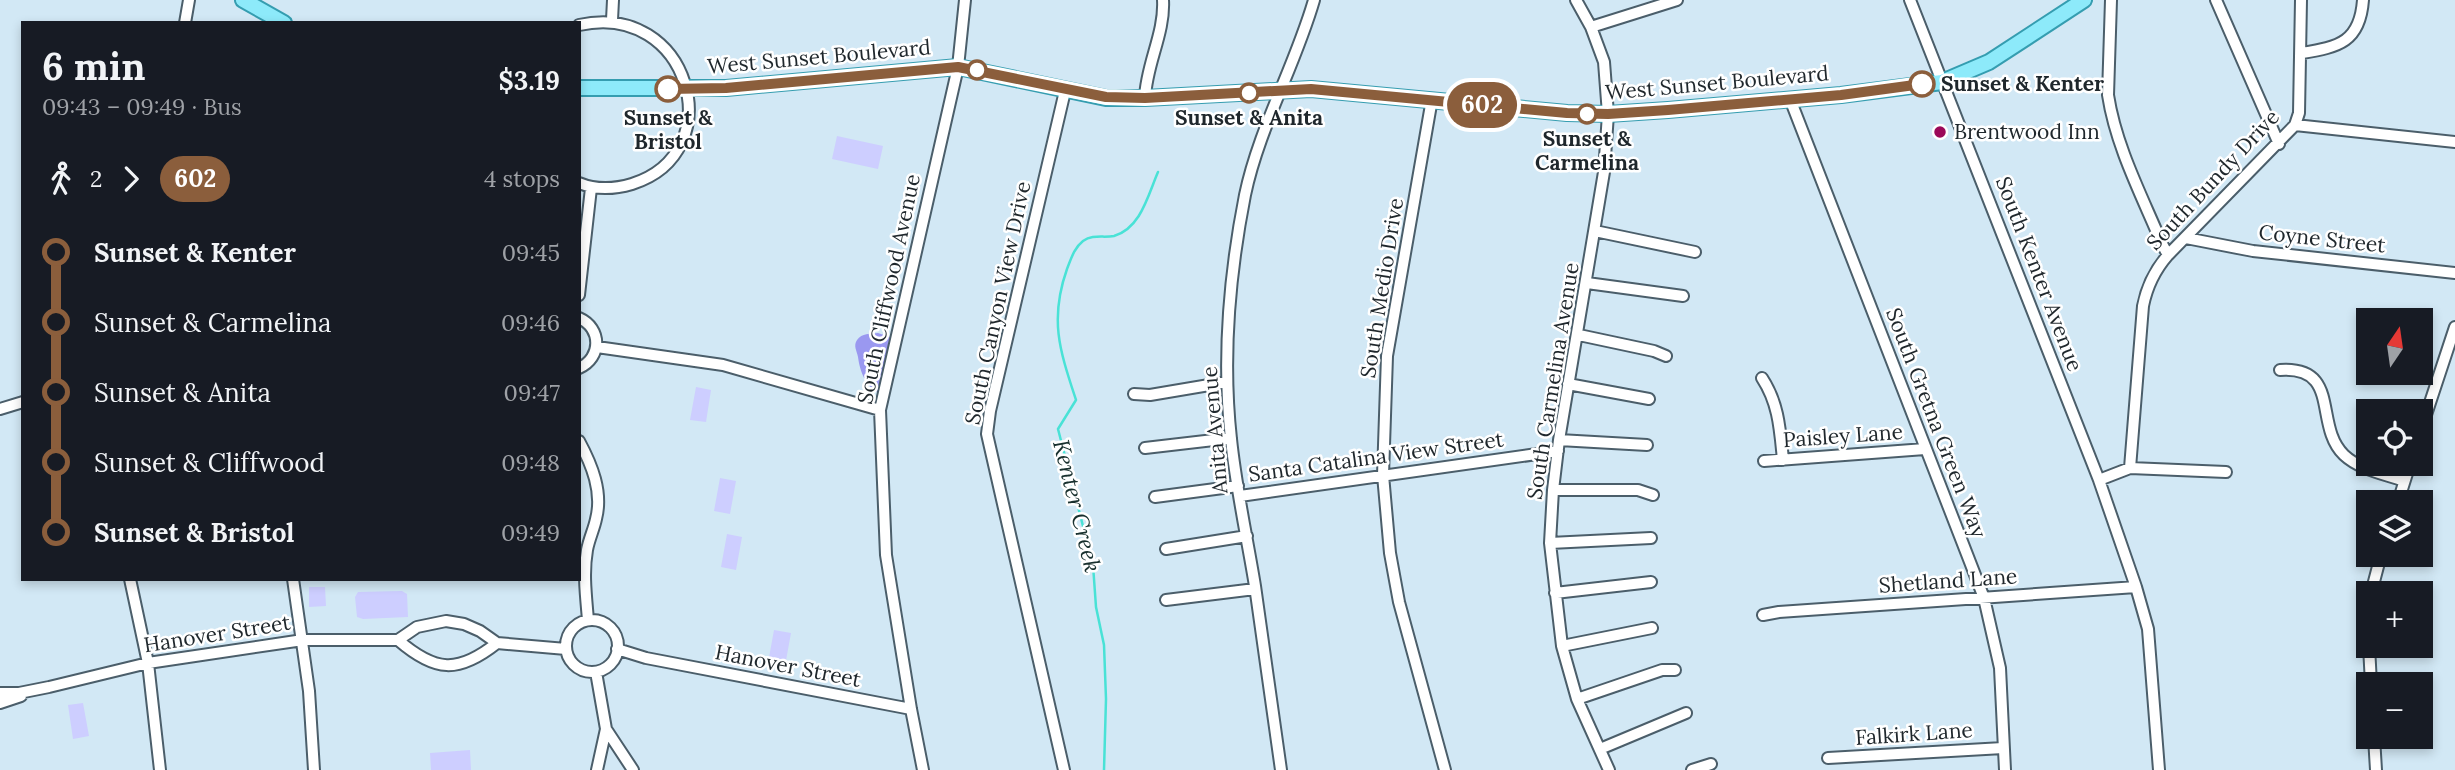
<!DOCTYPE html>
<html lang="en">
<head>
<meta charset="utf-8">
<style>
	body { margin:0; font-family:Lora,serif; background:#20242c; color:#f1f3f6; height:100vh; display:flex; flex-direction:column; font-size:26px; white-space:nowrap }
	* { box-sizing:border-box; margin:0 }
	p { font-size:23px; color:#9ea1a6 }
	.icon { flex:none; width:38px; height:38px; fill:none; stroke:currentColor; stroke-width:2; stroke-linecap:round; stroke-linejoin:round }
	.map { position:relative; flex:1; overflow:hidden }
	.details { position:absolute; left:21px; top:21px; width:560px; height:560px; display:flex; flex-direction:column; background:#171b24; border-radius:0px; box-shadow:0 4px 10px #0003 }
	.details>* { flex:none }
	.badge { padding:0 14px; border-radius:23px; font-size:24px; line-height:46px }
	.needle { width:46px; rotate:13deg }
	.fabs { position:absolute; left:2356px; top:308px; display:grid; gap:14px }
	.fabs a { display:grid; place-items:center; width:77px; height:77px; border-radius:0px; background:#171b24; box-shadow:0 4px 10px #0003; font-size:35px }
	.map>.badge { position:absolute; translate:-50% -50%; box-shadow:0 0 0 4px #fff }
	.legs { display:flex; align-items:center; gap:10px; height:77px; padding:0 21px; font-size:23px }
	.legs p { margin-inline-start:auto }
	.headline { display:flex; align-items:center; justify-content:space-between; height:119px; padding:0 21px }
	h1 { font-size:38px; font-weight:800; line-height:52px }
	ul { padding:0 21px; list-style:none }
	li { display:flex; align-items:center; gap:24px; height:70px; font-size:26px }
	li i { display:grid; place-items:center; width:10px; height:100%; margin:0 9px; background:currentColor }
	li i::after { content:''; width:18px; height:18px; margin:-9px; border:5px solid; border-radius:50%; background:#171b24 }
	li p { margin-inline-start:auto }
	li:first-child i { background:linear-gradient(#0000 50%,currentColor 0) }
	li:last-child i { background:linear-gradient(currentColor 50%,#0000 0) }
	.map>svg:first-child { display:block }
	.green { fill:#cdceff }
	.forest { fill:#9a98f0 }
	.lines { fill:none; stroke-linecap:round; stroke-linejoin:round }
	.stream { stroke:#49e2d6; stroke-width:2.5 }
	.minor-casing { stroke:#4b5e6a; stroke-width:14 }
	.major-casing { stroke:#359db0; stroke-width:18 }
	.minor { stroke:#fff; stroke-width:10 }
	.major { stroke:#8deafa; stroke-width:14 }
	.line-1-casing { stroke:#fff; stroke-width:16 }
	.line-1 { stroke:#8b5e3c; stroke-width:10 }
	.stop-1-dot { fill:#fff; stroke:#8b5e3c; stroke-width:3.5 }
	.poi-dot { fill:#9b0959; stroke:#fff; stroke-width:2.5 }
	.labels { text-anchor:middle; stroke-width:5; stroke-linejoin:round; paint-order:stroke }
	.street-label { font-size:21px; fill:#1f272c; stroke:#fff }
	.stop-label { font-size:21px; font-weight:bold; fill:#1f272c; stroke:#fff }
	.poi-label { font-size:21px; fill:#1f272c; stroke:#fff; text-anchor:start }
	.water-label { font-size:23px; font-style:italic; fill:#18302e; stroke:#fff }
</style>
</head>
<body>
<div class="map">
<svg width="2455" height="770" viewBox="0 0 2455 770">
	<rect width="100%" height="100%" fill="#d2e8f5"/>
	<!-- green -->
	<path class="green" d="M837 136 883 146 878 169 832 159Z
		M696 387 711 390 706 422 690 420Z
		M720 478 736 481 730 514 714 511Z
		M727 534 742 537 736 570 721 567Z
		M309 587H325L326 606 309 607Z
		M402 591 407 594 408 617 363 619 357 617 355 597 358 592Z
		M774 630 791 633 785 666 768 663Z
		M83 703 89 736 73 739 68 705Z
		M470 750 471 770H431L430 753Z"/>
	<!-- forest -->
	<path class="forest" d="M878 333 893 338 881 394C866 388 860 372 858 357 857 351 853 346 857 340 862 333 870 334 878 333Z"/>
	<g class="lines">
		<!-- stream -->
		<path class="stream" d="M1104 770 1106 699 1104 645 1096 607 1093 565 1058 429 1076 400C1060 351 1049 320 1067 269 1071 259 1074 248 1083 241 1093 234 1103 238 1114 236 1141 228 1148 195 1158 172"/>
		<!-- minor casing -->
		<g class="minor-casing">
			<path id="minor" d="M1576 0 1591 27 1604 62 1608 114 1604 172 1559 440 1553 490 1550 543 1562 646 1577 699 1609 770
				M1910 0 2099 480 2136 587 2148 629 2159 770
				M2111 0 2108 95C2116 147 2142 196 2162 244L2168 255
				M2216 0 2279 144
				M612 20 613 0
				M185 23 189 0
				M579 25C689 0 733 152 632 184 615 189 596 190 579 183
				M1591 27 1677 0
				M2302 53C2339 47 2360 42 2363 0
				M1145 98C1146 65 1165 33 1163 0
				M1432 99 1387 356 1383 475 1390 553 1399 602 1445 770
				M1790 99 1984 598 2000 668 2005 770
				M2295 125 2455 142
				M1595 231 1695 252
				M2186 238 2253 251 2455 273
				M1587 283 1683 296
				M579 295 591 188
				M579 318C602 328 602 358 579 368
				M1579 335 1654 351 1666 356
				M597 347 723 365 880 410
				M2280 370C2342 366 2313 425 2344 455 2360 470 2385 474 2404 481
				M1762 378C1779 404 1780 430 1783 460
				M1568 384 1649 399
				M1134 394 1150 395 1227 382
				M0 409 23 402
				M2420 433 2455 327
				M1559 440 1647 445
				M579 441C592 465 603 492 596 519 594 529 589 539 587 550 583 573 586 596 588 620
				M1145 448 1231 438
				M1764 461 1925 449
				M2130 468 2143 306C2147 286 2154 271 2168 255L2295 125 2299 113 2301 0
				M2099 480 2130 468 2226 472
				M1553 490H1638L1653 495
				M1240 496 1558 451
				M1155 497 1238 486
				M2398 502 2410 464
				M1550 543 1651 538
				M1166 549 1247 536
				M130 579 148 663 160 770
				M293 579 309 691 314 770
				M1555 593 1651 582
				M2371 593 2381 555
				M1166 600 1255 589
				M1763 615 1779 612 2136 587
				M566 646a26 26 0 1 1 52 0a26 26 0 1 1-52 0Z
				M398 640C435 672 458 674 497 643
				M1562 646 1652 628
				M2369 646 2371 684
				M617 649 646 658 911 709
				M596 672 606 729 633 770
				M0 693H19L49 687 148 663 303 640H398L417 627 446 621 464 624 480 631 497 643 566 649
				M1577 699 1662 670H1675
				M0 703 21 696
				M2374 737 2376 770
				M1600 749 1686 713
				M1828 758 2003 748
				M597 770 606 729
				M923 770 911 709 886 555 880 410 958 67 965 0
				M1064 770 987 434 990 411 1065 91
				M1281 770C1272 709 1264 647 1255 586 1247 537 1236 488 1231 439 1222 357 1229 276 1245 195 1259 128 1295 66 1314 0
				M1692 770 1711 764"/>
		</g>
		<!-- major casing -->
		<g class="major-casing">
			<path id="major" d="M243 0 284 23
				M579 88H726L958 67 1106 98H1145L1311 89 1567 113 1608 114 1668 110 1841 95 1942 82 1989 62 2084 0"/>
		</g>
		<!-- minor -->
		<use href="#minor" class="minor"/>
		<!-- major -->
		<use href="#major" class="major"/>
	</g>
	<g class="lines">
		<!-- line-1 casing -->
		<g class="line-1-casing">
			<path id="line-1" d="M668 89 726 88 958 67 1106 97 1145 98 1311 89 1567 113 1608 114 1668 110 1841 95 1922 84"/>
		</g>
		<!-- line-1 -->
		<use href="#line-1" class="line-1"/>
	</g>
	<!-- markers -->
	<g class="stop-1-dot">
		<circle cx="977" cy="70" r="9"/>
		<circle cx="1922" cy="84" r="12"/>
		<circle cx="668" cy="89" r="12"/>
		<circle cx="1249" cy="93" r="9"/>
		<circle cx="1587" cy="114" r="9"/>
	</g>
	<circle class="poi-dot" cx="1940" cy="132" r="7"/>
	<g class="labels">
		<!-- street labels -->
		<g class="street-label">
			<text transform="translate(819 57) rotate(-5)" y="7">West Sunset Boulevard</text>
			<text transform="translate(1717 83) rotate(-5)" y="7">West Sunset Boulevard</text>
			<text transform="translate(2213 180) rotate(-47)" y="7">South Bundy Drive</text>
			<text transform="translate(2322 239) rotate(6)" y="7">Coyne Street</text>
			<text transform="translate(2039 274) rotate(69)" y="7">South Kenter Avenue</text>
			<text transform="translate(1382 288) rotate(-81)" y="7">South Medio Drive</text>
			<text transform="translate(889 289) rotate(-78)" y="7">South Cliffwood Avenue</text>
			<text transform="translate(998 303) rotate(-78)" y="7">South Canyon View Drive</text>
			<text transform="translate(1553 381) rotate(-81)" y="7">South Carmelina Avenue</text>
			<text transform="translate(1936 423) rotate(69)" y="7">South Gretna Green Way</text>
			<text transform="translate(1215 430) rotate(-95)" y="7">Anita Avenue</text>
			<text transform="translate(1843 436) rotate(-4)" y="7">Paisley Lane</text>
			<text transform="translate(1376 457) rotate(-8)" y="7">Santa Catalina View Street</text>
			<text transform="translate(1948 581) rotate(-4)" y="7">Shetland Lane</text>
			<text transform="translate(217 634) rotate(-9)" y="7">Hanover Street</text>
			<text transform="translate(788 666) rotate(11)" y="7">Hanover Street</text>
			<text transform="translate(1914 734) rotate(-4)" y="7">Falkirk Lane</text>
		</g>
		<!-- stop labels -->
		<g class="stop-label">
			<text x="1941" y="91" text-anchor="start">Sunset &amp; Kenter</text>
			<text x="668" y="125">Sunset &amp;<tspan x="668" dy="24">Bristol</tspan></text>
			<text x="1249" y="125">Sunset &amp; Anita</text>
			<text x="1587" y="146">Sunset &amp;<tspan x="1587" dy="24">Carmelina</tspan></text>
		</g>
		<!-- poi labels -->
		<g class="poi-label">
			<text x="1954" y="139">Brentwood Inn</text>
		</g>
		<!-- water labels -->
		<g class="water-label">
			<text transform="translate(1077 506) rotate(76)" y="8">Kenter Creek</text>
		</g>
	</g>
</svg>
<div class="fabs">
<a><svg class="needle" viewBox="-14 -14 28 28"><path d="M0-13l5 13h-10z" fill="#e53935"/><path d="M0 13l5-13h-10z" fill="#9ea1a6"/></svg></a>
<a><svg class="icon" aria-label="locate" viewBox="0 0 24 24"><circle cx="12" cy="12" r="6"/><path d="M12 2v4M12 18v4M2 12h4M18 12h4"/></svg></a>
<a><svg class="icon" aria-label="layers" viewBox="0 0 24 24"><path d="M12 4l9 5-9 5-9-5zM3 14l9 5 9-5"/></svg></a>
<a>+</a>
<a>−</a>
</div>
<b class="badge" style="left:1482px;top:105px;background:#8b5e3c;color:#fff">602</b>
<section class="details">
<div class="headline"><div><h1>6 min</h1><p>09:43 – 09:49 · Bus</p></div><b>$3.19</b></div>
<div class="legs"><svg class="icon" aria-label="walk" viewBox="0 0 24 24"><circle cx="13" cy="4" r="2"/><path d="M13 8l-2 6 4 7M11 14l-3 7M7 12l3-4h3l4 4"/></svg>2<svg class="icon" aria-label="forward" viewBox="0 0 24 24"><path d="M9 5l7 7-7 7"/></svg><b class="badge" style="background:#8b5e3c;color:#fff">602</b><p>4 stops</p></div>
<ul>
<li><i style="color:#8b5e3c"></i><b>Sunset &amp; Kenter</b><p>09:45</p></li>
<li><i style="color:#8b5e3c"></i><span>Sunset &amp; Carmelina</span><p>09:46</p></li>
<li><i style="color:#8b5e3c"></i><span>Sunset &amp; Anita</span><p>09:47</p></li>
<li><i style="color:#8b5e3c"></i><span>Sunset &amp; Cliffwood</span><p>09:48</p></li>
<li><i style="color:#8b5e3c"></i><b>Sunset &amp; Bristol</b><p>09:49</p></li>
</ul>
</section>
</div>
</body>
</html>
